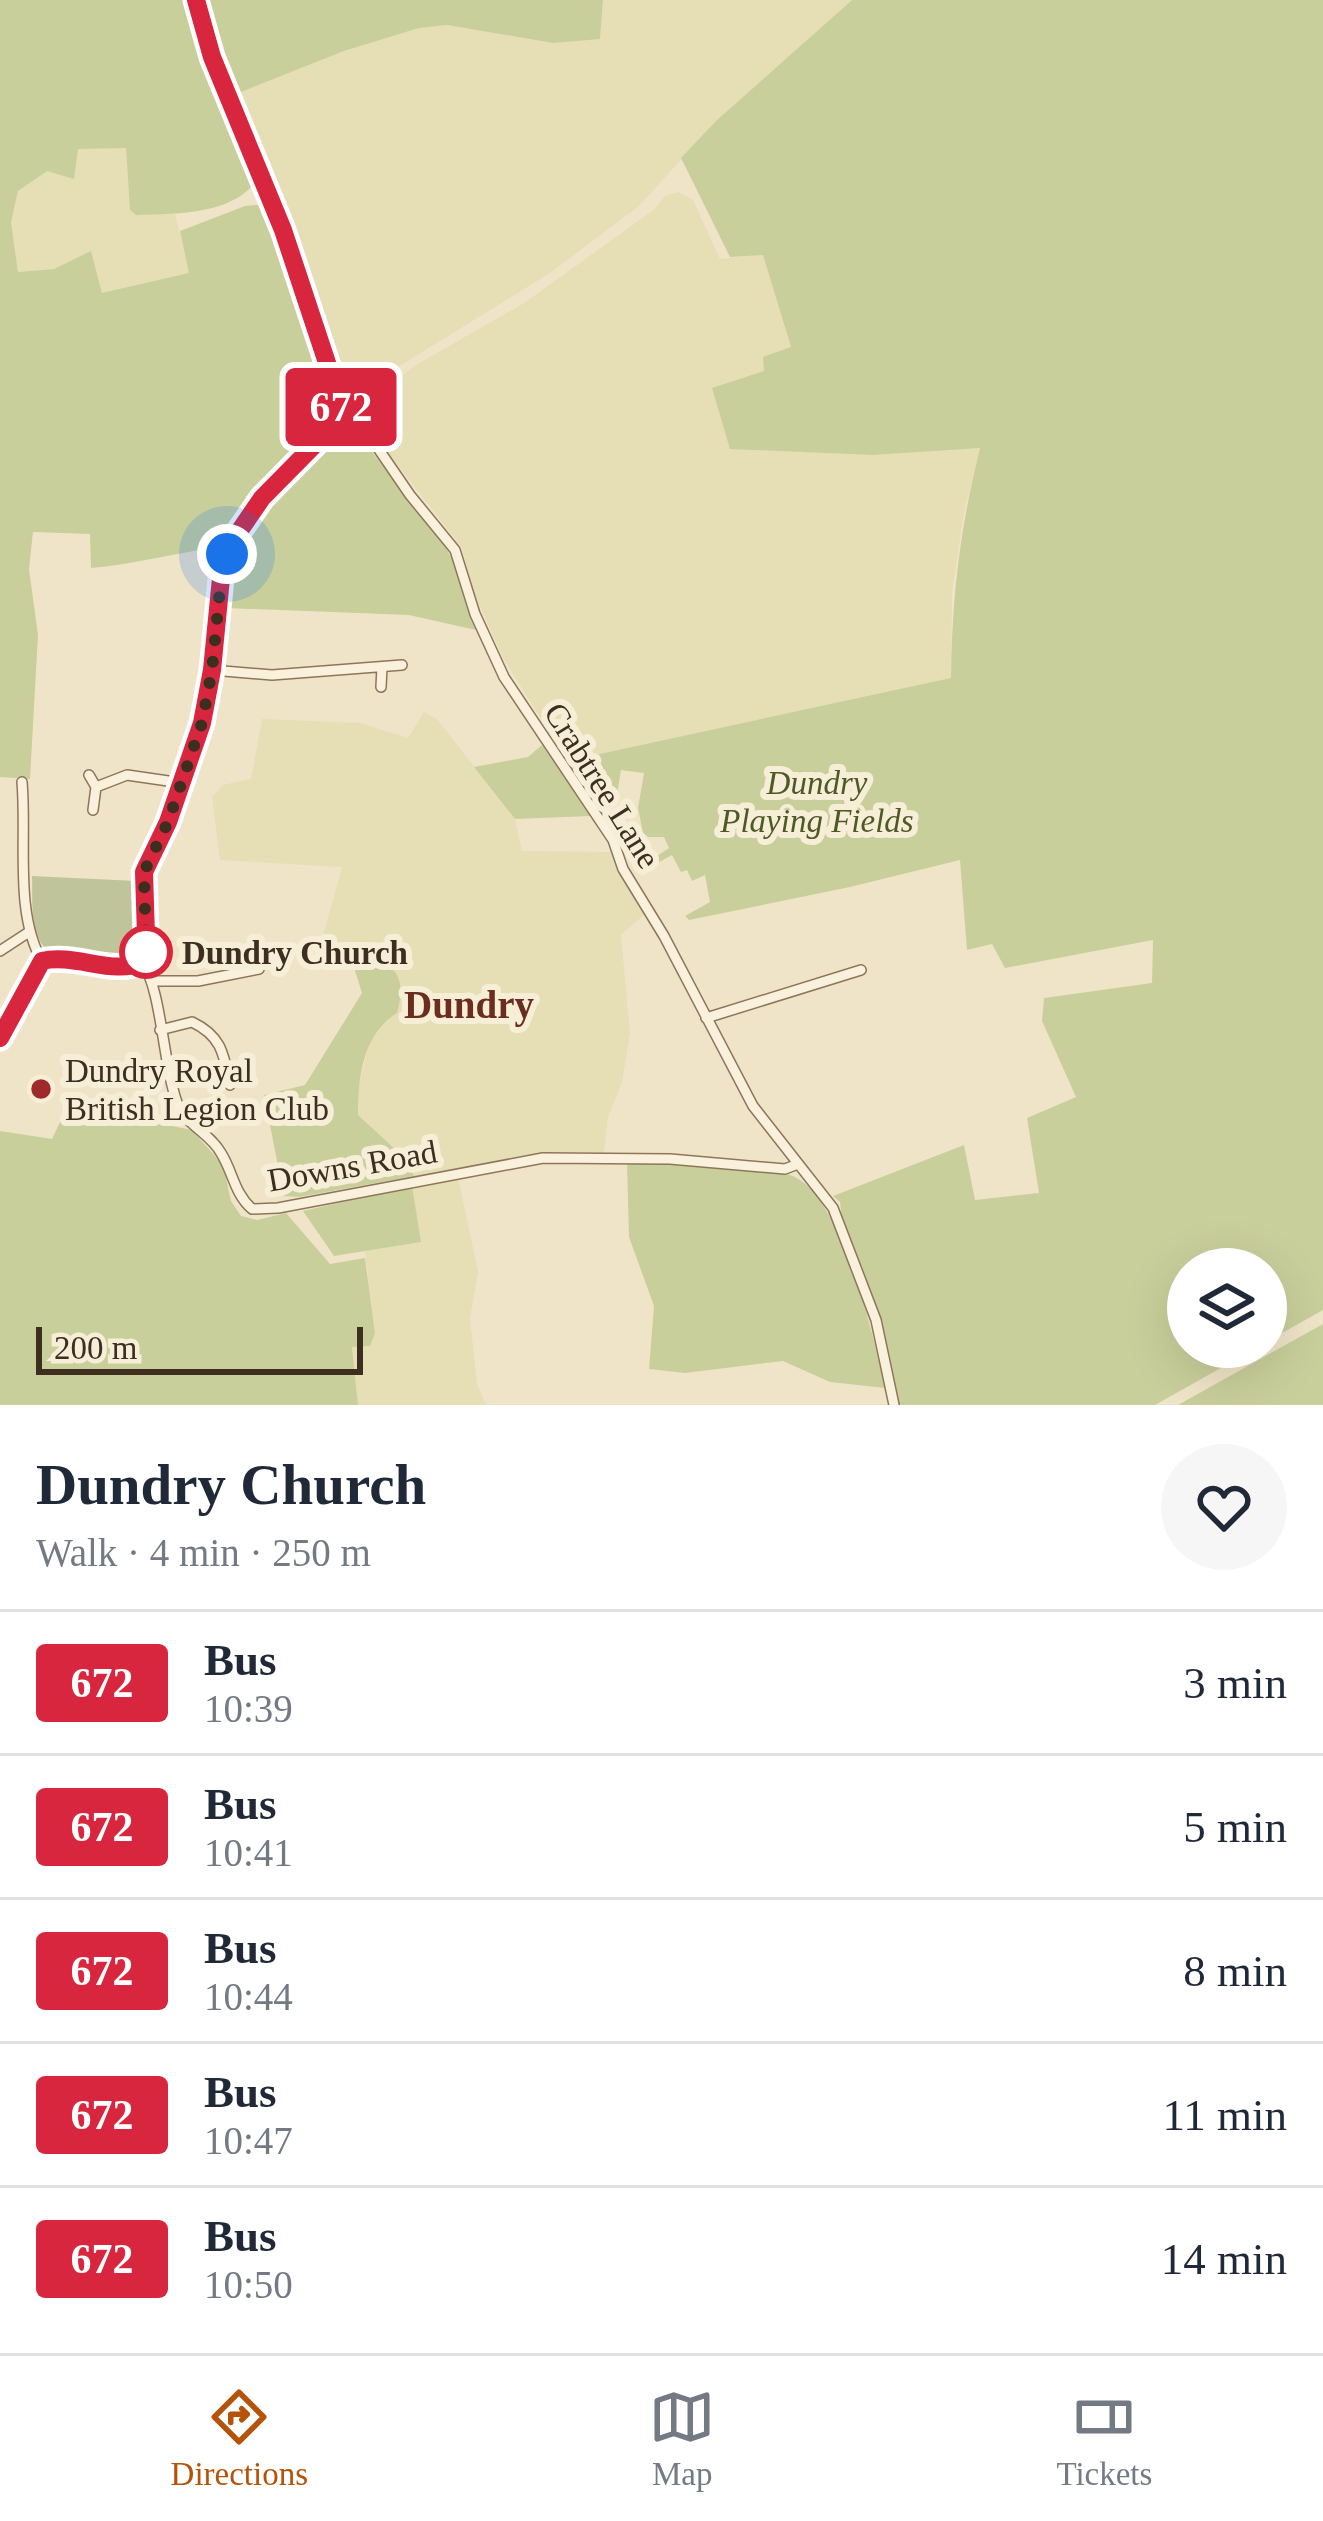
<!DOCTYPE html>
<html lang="en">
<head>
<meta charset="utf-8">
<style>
	body { margin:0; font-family:Georgia,serif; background:#f6f6f7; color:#1f2937; height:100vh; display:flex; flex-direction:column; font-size:45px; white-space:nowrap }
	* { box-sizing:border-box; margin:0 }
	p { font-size:39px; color:#747a83 }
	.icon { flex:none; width:66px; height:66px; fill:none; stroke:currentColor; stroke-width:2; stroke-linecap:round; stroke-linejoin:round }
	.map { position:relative; height:1405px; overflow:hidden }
	.details { display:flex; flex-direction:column; background:#fff; flex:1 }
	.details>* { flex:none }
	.badge { padding:0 24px; border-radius:9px; font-size:42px; line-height:78px }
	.buttons { position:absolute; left:1167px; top:1248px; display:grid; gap:24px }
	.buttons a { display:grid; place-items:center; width:120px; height:120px; border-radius:50%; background:#fff; box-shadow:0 12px 48px #0002; font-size:60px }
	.scale { position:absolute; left:36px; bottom:30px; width:327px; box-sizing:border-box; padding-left:12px; border:6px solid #3d2e20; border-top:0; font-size:33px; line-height:42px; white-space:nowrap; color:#3d2e20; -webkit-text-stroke:9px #f7eed8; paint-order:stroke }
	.you { position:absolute; width:60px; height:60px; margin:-30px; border:9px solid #fff; border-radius:50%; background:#1a73e8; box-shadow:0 0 0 18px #1a73e833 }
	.map>.badge { position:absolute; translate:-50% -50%; box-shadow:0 0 0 6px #fff }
	.round { display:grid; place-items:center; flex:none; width:126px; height:126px; border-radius:63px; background:#f6f6f7 }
	.overview { display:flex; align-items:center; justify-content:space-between; height:204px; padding:0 36px }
	h1 { font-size:57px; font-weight:700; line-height:90px }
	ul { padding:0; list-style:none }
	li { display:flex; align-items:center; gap:36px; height:144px; padding:0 36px; border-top:3px solid #e0e1e3 }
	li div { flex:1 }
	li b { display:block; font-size:45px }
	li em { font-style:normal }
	li .badge { min-width:132px; font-weight:700; text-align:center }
	.menu { display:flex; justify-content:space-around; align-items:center; height:168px; border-top:3px solid #e0e1e3; background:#fff; font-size:33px; color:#747a83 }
	.menu a { display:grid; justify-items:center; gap:6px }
	.menu .selected { color:#b45309 }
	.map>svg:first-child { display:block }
	.farmland { fill:#e6deb5 }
	.green { fill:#c9cf9b }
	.cemetery { fill:#bfc49a }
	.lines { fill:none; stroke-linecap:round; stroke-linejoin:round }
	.street-casing { stroke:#8d765c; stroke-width:12 }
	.street { stroke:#faf1dc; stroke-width:9 }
	.line-casing { stroke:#fff; stroke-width:27 }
	.line { stroke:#d7263d; stroke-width:18 }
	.walk { stroke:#3d2e20; stroke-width:12; stroke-dasharray:0 21.6 }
	.stop-dot { fill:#fff; stroke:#d7263d; stroke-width:6 }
	.poi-dot { fill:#9e2a2b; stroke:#f7eed8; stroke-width:4.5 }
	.labels { text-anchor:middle; stroke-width:12; stroke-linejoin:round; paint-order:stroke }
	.park-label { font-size:33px; font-style:italic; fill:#4d5a26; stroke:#f7eed8 }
	.street-label { font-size:33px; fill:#3d2e20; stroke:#f7eed8 }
	.stop-label { font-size:33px; font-weight:bold; fill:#3d2e20; stroke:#f7eed8; text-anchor:start }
	.poi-label { font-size:33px; fill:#3d2e20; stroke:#f7eed8; text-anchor:start }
	.quarter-label { font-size:39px; font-weight:bold; fill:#6b2e1e; stroke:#f7eed8 }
</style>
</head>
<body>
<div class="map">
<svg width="1323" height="1405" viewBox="0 0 1323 1405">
	<rect width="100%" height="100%" fill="#f0e4c8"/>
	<!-- farmland -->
	<path class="farmland" d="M603 0H852L717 120 640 205 607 230 550 273 369 385 355 400 347 396 327 355 300 255 236 94 344 51 419 28 447 25 553 43 600 38Z
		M126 147 130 210 136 215 175 214 190 273 102 294 91 252 54 269 18 272 11 222 18 191 78 149Z
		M678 192 693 200 720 259 763 254 791 348 765 371 730 448 872 455 980 447 964 513 952 592 951 679 567 761 503 658 473 591 462 548 382 445 360 407 416 365 524 303 655 209 665 196Z
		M424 712 437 719 515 819 522 851 613 852 619 871 646 913 621 935 630 1034 622 1082 608 1117 604 1153 547 1152 414 1176 405 1157 358 1115V1090L370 1038 380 1023 397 1012 374 959 320 947 342 867 220 860 212 797 223 785 251 779 262 719 360 723 408 738Z
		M458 1177 478 1272 470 1318 477 1384 486 1405H358L352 1346H369L375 1333 365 1251 420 1242 412 1186Z"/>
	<!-- green -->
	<path class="green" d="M0 0H189L209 63 256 180C235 215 172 214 136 215L130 210 126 148 78 149 74 179 47 171 18 191 11 222 18 272 54 269 91 251 102 293 189 273 180 231 245 206 266 204 288 260 331 399C326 441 288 459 261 488 246 505 236 527 225 546 179 552 137 564 91 568L90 534 33 532 29 569 38 635 30 779 0 777Z
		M203 0H603L600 39 553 43 447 25 419 28 344 51 236 94C222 63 211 34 203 0Z
		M852 0H1323V1310L1266 1342V1269H1188V1347H1258L1155 1405H899L878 1313 843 1228 840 1202 833 1196 964 1145 975 1200 1039 1193 1027 1118 1076 1097 1042 1021 1044 998 1152 983 1153 940 1005 968 992 944 967 950 960 860 850 887 689 920 685 916 710 902 705 875 692 881 687 870 681 872 672 855 654 865 651 860 669 848 664 837H648L643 833 638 808 644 773 621 770 616 801 574 773 567 761 951 678C952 595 960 529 980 448L872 455 730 449 712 388 764 371 763 357 791 347 763 255 730 257 681 158 717 120Z
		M351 425 445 546C460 571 462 603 476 630L409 615 225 608C229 545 262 504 307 463 321 450 335 434 351 425Z
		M542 745 591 816 515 819 474 767 528 757Z
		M350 955C390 961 409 969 397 1013 363 1034 358 1076 358 1115L405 1158 414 1176 299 1197 284 1196 264 1095 305 1085 362 993Z
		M68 1105 192 1130 223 1165 231 1201 241 1216 257 1220 286 1213 330 1264 365 1258 375 1333 370 1346 352 1347 358 1405H0V1131L52 1139Z
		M627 1162C663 1164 767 1164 795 1177 842 1199 875 1341 885 1388L830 1382 783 1361 685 1373 649 1369 654 1306 629 1237Z
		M412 1186 421 1242 334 1256 303 1211Z
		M1323 1324V1405H1178Z"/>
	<!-- cemetery -->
	<path class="cemetery" d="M32 876 136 881 143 952 130 962 45 948C29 930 33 899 32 876Z"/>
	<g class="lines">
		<!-- street casing -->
		<g class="street-casing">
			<path id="street" d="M196 0 213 57 283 230 341 410
				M341 410 360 422 410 495 455 550 475 614 504 677 613 840 623 869 664 936 753 1106 833 1208 876 1320 894 1405
				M212 670 272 675 402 665
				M381 687 382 667
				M89 775 96 787 93 810
				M22 782C27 838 14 913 42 961
				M96 787 127 775 182 783
				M0 951 29 932
				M42 961C74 953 115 976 142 962
				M142 962C162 989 163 1068 178 1105 187 1126 210 1133 221 1153 233 1172 234 1193 252 1209L278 1208 543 1158 670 1159 785 1169 798 1164
				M142 962 146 936 144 872 168 822 202 723 212 670 222 569 249 515 273 486 332 430 341 410
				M152 981H198L259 969
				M706 1018 861 970
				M160 1030 192 1022C222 1036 224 1055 230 1085
				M0 1038 42 961"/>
		</g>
		<!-- street -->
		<use href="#street" class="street"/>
	</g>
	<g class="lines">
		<!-- line casing -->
		<g class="line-casing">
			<path id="line" d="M0 1038 42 961C74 953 115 976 142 962L146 936 144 872 168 822 202 723 212 670 222 568 238 533 262 498 340 419V402L283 230 212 57 196 0"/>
		</g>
		<!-- line -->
		<use href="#line" class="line"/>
		<!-- walk -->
		<path class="walk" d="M146 952 144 872 168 822 202 723 212 670 222 568 227 554"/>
	</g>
	<!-- markers -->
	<circle class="stop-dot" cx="146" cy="952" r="24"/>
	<circle class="poi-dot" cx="41" cy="1089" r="12"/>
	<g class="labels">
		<!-- park labels -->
		<g class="park-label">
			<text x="817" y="794">Dundry<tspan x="817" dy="38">Playing Fields</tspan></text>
		</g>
		<!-- street labels -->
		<g class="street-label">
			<text transform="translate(603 785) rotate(58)" y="12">Crabtree Lane</text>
			<text transform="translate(352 1165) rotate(-10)" y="12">Downs Road</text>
		</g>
		<!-- stop labels -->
		<g class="stop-label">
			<text x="182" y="964">Dundry Church</text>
		</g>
		<!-- poi labels -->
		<g class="poi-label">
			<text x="65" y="1082">Dundry Royal<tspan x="65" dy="38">British Legion Club</tspan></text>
		</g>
		<!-- quarter labels -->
		<g class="quarter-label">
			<text x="469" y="1018">Dundry</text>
		</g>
	</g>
</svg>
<div class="buttons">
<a><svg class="icon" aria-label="layers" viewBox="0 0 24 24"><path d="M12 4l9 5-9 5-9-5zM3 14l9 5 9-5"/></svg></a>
</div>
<div class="scale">200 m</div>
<div class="you" style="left:227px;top:554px"></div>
<b class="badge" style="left:341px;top:407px;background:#d7263d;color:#fff">672</b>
</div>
<section class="details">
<div class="overview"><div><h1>Dundry Church</h1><p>Walk · 4 min · 250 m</p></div><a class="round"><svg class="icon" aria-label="heart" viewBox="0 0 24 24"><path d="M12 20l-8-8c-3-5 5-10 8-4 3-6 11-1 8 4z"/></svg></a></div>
<ul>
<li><span class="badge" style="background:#d7263d;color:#fff">672</span><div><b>Bus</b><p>10:39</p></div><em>3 min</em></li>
<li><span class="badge" style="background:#d7263d;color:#fff">672</span><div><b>Bus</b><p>10:41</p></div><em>5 min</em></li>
<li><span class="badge" style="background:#d7263d;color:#fff">672</span><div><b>Bus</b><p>10:44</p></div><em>8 min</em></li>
<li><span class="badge" style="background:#d7263d;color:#fff">672</span><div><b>Bus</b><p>10:47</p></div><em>11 min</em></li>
<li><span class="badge" style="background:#d7263d;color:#fff">672</span><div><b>Bus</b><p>10:50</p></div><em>14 min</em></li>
</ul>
</section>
<nav class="menu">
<a class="selected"><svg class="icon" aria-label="directions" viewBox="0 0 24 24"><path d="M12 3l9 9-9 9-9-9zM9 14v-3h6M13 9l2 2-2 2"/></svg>Directions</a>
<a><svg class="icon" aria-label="map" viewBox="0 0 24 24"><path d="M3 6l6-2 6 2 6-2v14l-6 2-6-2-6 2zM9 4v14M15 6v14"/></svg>Map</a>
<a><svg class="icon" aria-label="tickets" viewBox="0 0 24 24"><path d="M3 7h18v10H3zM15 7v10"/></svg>Tickets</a>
</nav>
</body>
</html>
